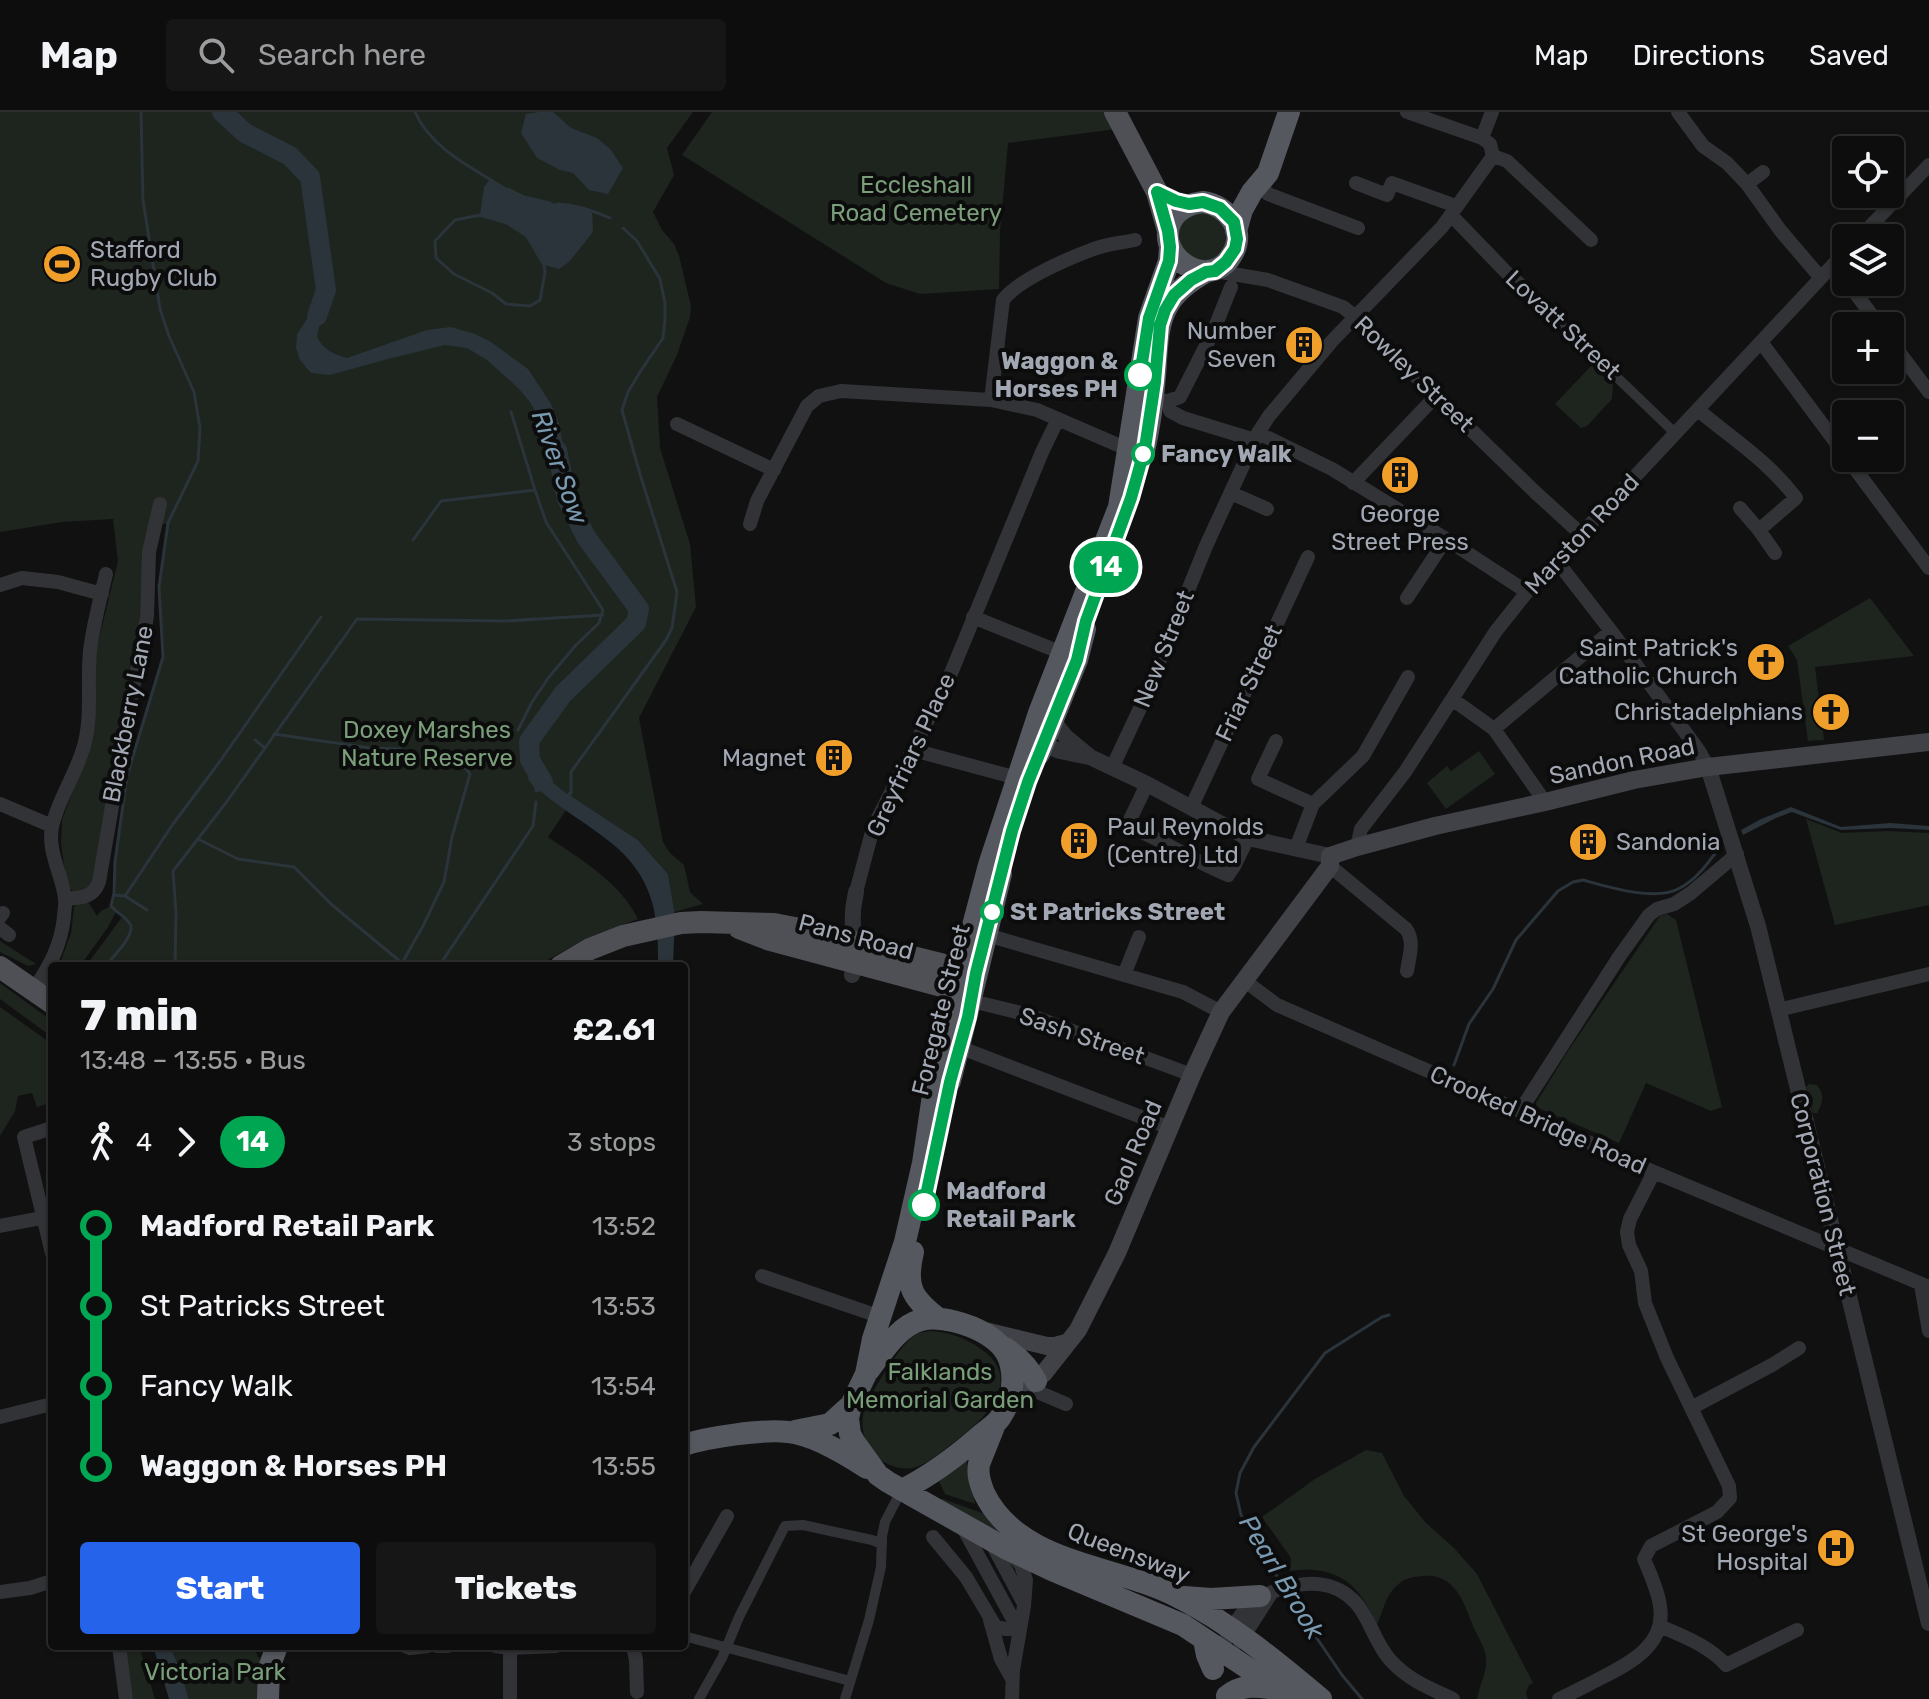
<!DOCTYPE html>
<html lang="en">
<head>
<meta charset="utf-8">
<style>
	body { margin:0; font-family:Rubik,sans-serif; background:#161617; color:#f1f3f6; height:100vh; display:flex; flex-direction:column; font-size:30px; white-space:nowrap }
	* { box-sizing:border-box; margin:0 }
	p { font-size:26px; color:#9a9c9e }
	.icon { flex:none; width:44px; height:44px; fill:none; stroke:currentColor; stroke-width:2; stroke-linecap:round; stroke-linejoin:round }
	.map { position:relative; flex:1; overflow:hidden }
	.sheet { position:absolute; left:48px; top:850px; width:640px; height:688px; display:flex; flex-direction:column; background:#0d0d0e; border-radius:8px; box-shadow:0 2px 6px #0004,0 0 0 2px #2d2d2e }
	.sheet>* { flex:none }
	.badge { padding:0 16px; border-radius:26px; font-size:28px; line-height:52px }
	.buttons { position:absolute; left:1832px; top:24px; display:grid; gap:16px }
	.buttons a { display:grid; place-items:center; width:72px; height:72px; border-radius:8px; background:#0d0d0e; box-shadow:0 2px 6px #0004,0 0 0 2px #2d2d2e; font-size:40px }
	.map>.badge { position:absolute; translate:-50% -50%; box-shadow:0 0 0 4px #fff }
	.legs { display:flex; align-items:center; gap:12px; height:88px; padding:0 32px; font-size:26px }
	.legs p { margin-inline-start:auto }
	.overview { display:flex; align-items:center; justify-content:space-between; height:136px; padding:0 32px }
	h1 { font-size:44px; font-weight:800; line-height:60px }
	.action { display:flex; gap:16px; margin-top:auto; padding:16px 32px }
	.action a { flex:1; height:92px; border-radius:8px; background:#2563eb; color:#fff; font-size:32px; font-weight:800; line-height:92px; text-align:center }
	.action a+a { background:#161617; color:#f1f3f6 }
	ul { padding:0 32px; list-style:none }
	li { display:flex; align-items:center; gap:28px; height:80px; font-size:30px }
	li i { display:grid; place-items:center; width:12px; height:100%; margin:0 10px; background:currentColor }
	li i::after { content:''; width:20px; height:20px; margin:-10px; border:6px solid; border-radius:50%; background:#0d0d0e }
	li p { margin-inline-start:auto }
	li:first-child i { background:linear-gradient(#0000 50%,currentColor 0) }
	li:last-child i { background:linear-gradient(currentColor 50%,#0000 0) }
	header { display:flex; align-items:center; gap:48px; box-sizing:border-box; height:112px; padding:0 40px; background:#0d0d0e; border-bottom:2px solid #2d2d2e }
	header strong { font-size:38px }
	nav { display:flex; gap:44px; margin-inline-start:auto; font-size:28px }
	.search { width:560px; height:72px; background:#161617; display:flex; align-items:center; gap:20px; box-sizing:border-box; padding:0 28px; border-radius:8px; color:#9a9c9e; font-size:30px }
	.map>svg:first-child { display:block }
	.green { fill:#1d251e }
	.water { fill:#2a343a }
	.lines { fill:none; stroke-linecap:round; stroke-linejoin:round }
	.stream { stroke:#2a343a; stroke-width:3 }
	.river { stroke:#2a343a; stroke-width:20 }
	.pedestrian { stroke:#323337; stroke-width:10 }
	.minor { stroke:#323337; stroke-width:14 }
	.tertiary { stroke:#323337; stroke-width:16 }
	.secondary { stroke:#404247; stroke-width:18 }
	.primary { stroke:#4e5056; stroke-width:22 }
	.trunk { stroke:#56585f; stroke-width:22 }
	.line-1-casing { stroke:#fff; stroke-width:18 }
	.line-1 { stroke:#00a651; stroke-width:12 }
	.stop-1-dot { fill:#fff; stroke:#00a651; stroke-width:4 }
	.labels { text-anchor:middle; stroke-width:8; stroke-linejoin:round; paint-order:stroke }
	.park-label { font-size:24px; fill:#799e79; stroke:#0c0c0d }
	.poi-label { font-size:24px; fill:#a2a8b3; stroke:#0c0c0d; text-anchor:end }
	.street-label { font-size:24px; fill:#a2a8b3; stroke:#0c0c0d }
	.stop-label { font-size:24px; font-weight:bold; fill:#a2a8b3; stroke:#0c0c0d; text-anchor:start }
	.water-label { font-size:26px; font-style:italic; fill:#7899af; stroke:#0c0c0d }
</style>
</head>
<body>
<header>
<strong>Map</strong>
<div class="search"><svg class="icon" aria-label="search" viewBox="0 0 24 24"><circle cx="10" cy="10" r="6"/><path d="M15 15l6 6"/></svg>Search here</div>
<nav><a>Map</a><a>Directions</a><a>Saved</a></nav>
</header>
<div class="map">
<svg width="1929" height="1587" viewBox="0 0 1929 1587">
	<rect width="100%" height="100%" fill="#111112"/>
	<!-- green -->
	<path class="green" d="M0 0H693L667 36 674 63 653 100 662 118 674 132 679 144 691 194 690 205 677 243 657 285 660 336 690 432 696 495 639 606 663 730 670 741 684 753 690 780 703 792 674 800 668 762 638 728 574 686 548 725C580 747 620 770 638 807 601 820 571 833 538 854H86L122 805 116 800 108 815 80 854H59L71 821 74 795 81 790H88L97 804 101 799 111 794 114 781 115 750 127 664 163 545 159 475 168 412 151 411 143 446 139 513 129 559 95 760 90 777 75 782 69 775 65 760 61 732 62 708 89 637 96 576V539L118 449 113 407 62 410 0 420Z
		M712 0H1110L1117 17 1008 31 1000 120 999 177 920 182 886 171 682 43Z
		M1201 96 1226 110V139L1210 151 1182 142 1177 113Z
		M1592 253 1603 261 1605 269 1613 270 1612 287 1587 314 1581 316 1555 292Z
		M1870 486 1914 544 1815 555 1824 628 1808 629 1797 548 1788 534Z
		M1479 639 1495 662 1446 697 1427 671 1447 654 1451 659Z
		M1806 707 1842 721 1888 719 1929 721V793L1835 813Z
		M1667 802 1676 808 1722 995 1711 999 1646 971 1619 1031 1536 995V991L1568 939 1660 804Z
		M0 829 36 852 28 854 0 840Z
		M0 871 52 909V925L0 887Z
		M0 895 52 932V990L37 995 32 981 18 984 15 999 0 1024Z
		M1809 972 1817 973C1825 983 1823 991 1817 1001H1813L1806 975Z
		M930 1219C950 1220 965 1226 981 1237 1027 1269 982 1310 952 1332 941 1340 929 1351 916 1355 901 1360 882 1352 872 1340 864 1330 860 1313 864 1300 867 1285 901 1233 913 1224 918 1220 924 1220 930 1219Z
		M1366 1338 1382 1341 1404 1384 1426 1411 1454 1436 1477 1462 1533 1571 1529 1573 1526 1581 1528 1587H1477C1479 1574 1488 1558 1486 1545 1485 1535 1478 1526 1474 1516 1464 1492 1456 1461 1423 1464 1414 1465 1407 1465 1400 1471 1385 1482 1384 1498 1377 1513 1360 1472 1337 1452 1290 1459L1291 1446 1262 1405 1315 1367Z
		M965 1349 967 1350 968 1363 975 1392 945 1382 938 1367Z
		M943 1387 985 1402 1027 1439 941 1388Z
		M124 1534H139L155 1587H131Z
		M170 1534H257L255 1538 258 1545 260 1546 258 1587H189L179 1555Z"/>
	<!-- water -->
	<path class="water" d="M539 0H553L571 16 597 26 611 38 623 56 608 82 589 78 573 61 560 58 537 46 521 21 526 2Z
		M490 67 524 85 539 90 573 93 592 98 593 120 569 150 559 157 544 153 527 124 507 111 480 103 484 75Z
		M326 178 317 225C324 238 333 242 347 246L427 218 451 215 475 222 491 230 528 257 551 292 559 311 563 334 562 365 544 315 530 290 518 276 487 248 467 236 445 233 388 247 330 263 311 261 300 248 296 236 297 222Z
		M530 648 544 656 551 669 567 682 571 678 573 680 571 684 638 728 668 762 675 804 673 854H658C659 795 651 759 601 723 581 708 559 695 540 679L535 681 534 675 528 667Z
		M1791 695 1841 715 1890 711 1929 714V718L1891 716 1841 718 1792 700 1776 706 1743 723 1741 718 1761 707Z
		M153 1534H170L179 1555 189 1587H169Z"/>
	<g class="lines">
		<!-- stream -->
		<path class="stream" d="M415 0C431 36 469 54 501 74
			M508 77 524 85 550 91
			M558 92C577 93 592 98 610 106
			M480 103 507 111 527 124 544 153 545 160 540 188 530 194 506 192 492 181 454 162 436 146 435 129 455 108Z
			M511 300 535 378 546 410 603 498 599 511 576 533 549 565 532 590 518 618
			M413 428 441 389 535 378
			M274 622 370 636 399 637 430 649 464 654 470 662 452 725 444 770 423 814 402 851
			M255 628 265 636
			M571 680V660L666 528 672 516 677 480 640 362 622 298 628 280 640 260 663 226 665 208V191L660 167 637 129 623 116
			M198 727 238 747 294 755 331 792 402 851V854
			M114 783 125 784 173 712 218 652 321 505
			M125 784 147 798
			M106 854C113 844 136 823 130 812 126 805 116 800 111 794L114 781 115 750 127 664 163 545 159 475 168 411 198 349 200 316 194 280 169 224 160 197 143 88 141 0
			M175 854 176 800 173 759 225 692 357 507 506 509 603 503
			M439 854 533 714 536 690
			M1454 953 1469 912 1493 877 1516 828 1558 779 1573 770 1583 768C1608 775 1656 790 1680 776 1697 767 1708 751 1719 736
			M1281 1471 1241 1403 1236 1381 1240 1361 1254 1335 1325 1241 1382 1205 1389 1203
			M1286 1481 1342 1563 1362 1587"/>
		<!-- river -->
		<path class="river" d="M222 0 245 21 290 44 310 65 326 178 317 204
			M543 670 530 648 529 629 563 582 636 511 639 497 586 425 567 387 557 338"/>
		<!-- pedestrian -->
		<path class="pedestrian" d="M1525 177 1676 322
			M684 1524 850 1569
			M699 1587 722 1546 739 1505 785 1414 803 1413 872 1428 882 1432
			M845 1587 869 1508 881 1455 882 1424 885 1410 901 1379"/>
		<!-- minor -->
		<path class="minor" d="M1407 0 1482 26 1490 32 1493 44
			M1678 0 1703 34 1727 51 1747 72 1780 118 1820 165
			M1482 26 1492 0
			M1493 44 1507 49 1591 128
			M1356 71 1387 83 1392 71 1456 94
			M1259 72 1268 82 1358 116
			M1747 72 1763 60
			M1451 103 1507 161 1525 177
			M1859 126 1929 53
			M1215 159 1268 168 1343 195 1354 204 1535 380 1581 422
			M1847 170 1880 214
			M1890 228 1929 280
			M1761 230 1846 344
			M991 288 1003 188C1018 168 1067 147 1091 138 1105 132 1121 131 1135 128
			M1161 289H1168L1170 299 1183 306 1255 328
			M1168 289 1180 285 1213 220 1231 175
			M1698 298C1733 327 1768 349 1796 386L1759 418 1775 441
			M677 312 774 358
			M1258 321 1332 357 1446 427 1527 480
			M1847 346 1929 456
			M1353 371 1437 283
			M1231 381 1267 397
			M1740 396 1759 418
			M750 412 757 389 807 294 819 284 841 279 991 288 1037 298 1118 333 1130 334
			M1556 448 1611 519 1699 639 1708 655
			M0 473 22 466 58 470 102 482
			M1407 486 1446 427
			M973 505 1062 541
			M1452 587 1494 617 1545 690
			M1494 617 1611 519
			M1276 629 1258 667 1313 692 1363 644 1408 565
			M913 638 1017 666
			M1112 656 1142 592 1206 434 1258 321 1269 304 1332 229 1442 115 1493 44
			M1147 672 1127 714C1162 727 1193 749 1228 763L1234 754 1248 726
			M0 692 52 714
			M1191 696 1308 445
			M1357 735 1361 717 1405 660 1496 519 1527 480 1846 139
			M1296 736 1313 692
			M1330 754 1406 817C1415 829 1409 845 1407 859
			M856 780 873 716 949 566 1042 340 1058 307
			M65 787C81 786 93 786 99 770L129 595 144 525 147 503 149 440 160 392
			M0 805 3 801
			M0 816 9 823
			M987 823 1183 880 1221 900
			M1124 863 1139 825
			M1245 869 1277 893 1520 999 1654 1060 1929 1175
			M34 877C50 854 61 833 64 805 64 799 66 792 65 787 63 764 47 740 52 715 58 686 78 660 85 630 92 601 87 569 90 539 93 513 100 488 106 462
			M972 886 980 891 1029 903 1192 963
			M1778 898 1929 862
			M959 935 1170 1016
			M1520 999 1619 845 1649 803 1657 797 1674 792 1691 781 1737 742
			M52 1016 24 1025 52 1141
			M0 1114 52 1104
			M762 1164 881 1205
			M1921 1173 1929 1219
			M1036 1269 1040 1281 1066 1292
			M1691 1296 1772 1253 1799 1236
			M0 1305 52 1292
			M962 1414 1016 1513 1017 1519
			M933 1425 966 1465 995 1514 1005 1517H1011L1021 1507
			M991 1430 1023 1490
			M1011 1441 1021 1453 1026 1468 1024 1494 1013 1558 1012 1587
			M0 1480 30 1476 52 1469
			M684 1480 727 1404
			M990 1508 1001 1547 1012 1567
			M1660 1514C1684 1525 1708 1533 1726 1553L1797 1518
			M1240 1530 1272 1480
			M119 1534 126 1587
			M405 1534 410 1536 428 1534
			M437 1534H448
			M495 1534 510 1536 556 1534
			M633 1534 636 1548 637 1580
			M510 1536V1587
			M1221 1538C1229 1520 1239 1501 1255 1488 1262 1483 1270 1481 1277 1478 1306 1469 1334 1467 1356 1491 1371 1508 1375 1532 1391 1549 1410 1569 1429 1576 1453 1587
			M1559 1587C1574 1580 1589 1572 1603 1565 1632 1550 1666 1532 1660 1494 1658 1478 1650 1462 1644 1447L1651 1434 1717 1400 1730 1386 1729 1374 1667 1246 1645 1191 1641 1159 1629 1133 1627 1120 1630 1107 1654 1060"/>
		<!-- tertiary -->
		<path class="tertiary" d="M1053 609 1066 625 1090 645 1147 672 1248 726 1330 744
			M1034 629 1060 639 1089 645
			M1708 655 1758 814 1929 1511
			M852 863C859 838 851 824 853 801 853 794 855 787 856 780"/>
		<!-- secondary -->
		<path class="secondary" d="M985 1219 1047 1234H1055L1066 1231
			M1007 1293 1044 1261 1078 1218 1117 1141 1192 963 1221 900 1330 754V744L1357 735 1435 714 1545 690 1634 668 1708 655 1929 630"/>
		<!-- primary -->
		<path class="primary" d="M1115 0 1157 80 1168 119
			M739 816 770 828 956 878 970 885
			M561 854 590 837 623 824 681 811 701 810 774 812 805 818 976 861
			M0 855 52 891"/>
		<!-- trunk -->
		<path class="trunk" d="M1203 90C1226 93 1245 116 1234 139 1211 187 1145 139 1176 102 1184 94 1192 91 1203 90Z
			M1236 119 1242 98 1252 80 1268 61 1289 0
			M1170 135 1169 149 1149 206 1119 395 1039 601 989 753 956 878 936 963 923 1051 905 1130 873 1227 866 1262 851 1293 848 1306 850 1322 855 1331 878 1363 888 1370 1005 1436 1052 1458 1183 1513 1294 1587
			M1143 344C1149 318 1153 290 1155 264 1157 243 1156 217 1166 197 1174 180 1190 169 1206 160
			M1039 642 1077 548 1085 517
			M950 969C968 901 984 832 1001 762
			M913 1140C905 1174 911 1186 939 1207
			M1005 1236C1019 1245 1028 1254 1036 1269
			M869 1258C883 1240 898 1214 921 1208 940 1203 969 1212 986 1222 999 1230 1008 1239 1011 1254 1015 1273 1011 1290 1000 1306 996 1312 988 1317 982 1322 957 1344 932 1363 902 1378
			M995 1312 979 1352C977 1362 980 1371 984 1381 1019 1453 1115 1452 1178 1485 1230 1511 1277 1550 1321 1587
			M795 1319 830 1312 851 1293
			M684 1333C708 1325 764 1317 788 1320 812 1322 847 1343 867 1356
			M1184 1485 1211 1487 1260 1484
			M1204 1528 1207 1543 1213 1557
			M1227 1584C1242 1571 1259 1575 1278 1577
			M268 1587 269 1556 277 1534"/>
	</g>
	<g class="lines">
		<!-- line-1 casing -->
		<g class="line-1-casing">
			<path id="line-1" d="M924 1093 950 970 968 905 976 861 1012 719 1028 670 1077 548 1086 509 1131 386 1145 336 1155 270 1160 213 1165 198 1174 183 1191 168 1206 160 1215 159 1226 150 1235 137 1237 127 1234 110 1220 96 1203 90 1189 92 1176 89 1157 80 1168 119 1170 135 1169 149 1149 206 1140 263"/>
		</g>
		<!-- line-1 -->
		<use href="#line-1" class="line-1"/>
	</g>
	<!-- icons -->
	<defs>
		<g id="stadium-disc" transform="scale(2)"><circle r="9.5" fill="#f0a02a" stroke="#0c0c0d"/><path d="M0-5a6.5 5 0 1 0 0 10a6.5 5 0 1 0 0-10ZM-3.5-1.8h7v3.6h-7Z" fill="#111"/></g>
		<g id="building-disc" transform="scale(2)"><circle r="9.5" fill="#f0a02a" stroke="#0c0c0d"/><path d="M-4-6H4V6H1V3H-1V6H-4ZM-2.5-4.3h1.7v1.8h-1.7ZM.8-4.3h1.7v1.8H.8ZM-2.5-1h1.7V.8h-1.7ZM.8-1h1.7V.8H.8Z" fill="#111"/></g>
		<g id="church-disc" transform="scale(2)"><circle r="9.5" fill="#f0a02a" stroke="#0c0c0d"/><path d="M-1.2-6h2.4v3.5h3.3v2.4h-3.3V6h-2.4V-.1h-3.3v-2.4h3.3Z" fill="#111"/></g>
		<g id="hospital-disc" transform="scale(2)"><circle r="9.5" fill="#f0a02a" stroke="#0c0c0d"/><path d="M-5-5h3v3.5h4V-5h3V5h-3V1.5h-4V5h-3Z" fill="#111"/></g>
	</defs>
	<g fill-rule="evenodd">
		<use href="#stadium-disc" x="62" y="152"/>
		<use href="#building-disc" x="1304" y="233"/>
		<use href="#building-disc" x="1400" y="363"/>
		<use href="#church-disc" x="1766" y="550"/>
		<use href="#church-disc" x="1831" y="600"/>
		<use href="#building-disc" x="834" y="646"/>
		<use href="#building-disc" x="1079" y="729"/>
		<use href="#building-disc" x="1588" y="730"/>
		<use href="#hospital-disc" x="1836" y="1436"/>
	</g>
	<!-- markers -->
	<g class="stop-1-dot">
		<circle cx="1140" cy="263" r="14"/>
		<circle cx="1143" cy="342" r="10"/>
		<circle cx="992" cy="800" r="10"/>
		<circle cx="924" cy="1093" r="14"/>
	</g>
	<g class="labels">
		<!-- park labels -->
		<g class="park-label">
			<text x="916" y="81">Eccleshall<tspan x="916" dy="28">Road Cemetery</tspan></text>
			<text x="427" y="626">Doxey Marshes<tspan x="427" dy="28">Nature Reserve</tspan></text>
			<text x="940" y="1268">Falklands<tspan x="940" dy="28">Memorial Garden</tspan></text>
			<text x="215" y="1568">Victoria Park</text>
		</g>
		<!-- poi labels -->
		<g class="poi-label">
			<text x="90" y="146" text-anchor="start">Stafford<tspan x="90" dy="28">Rugby Club</tspan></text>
			<text x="1276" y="227">Number<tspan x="1276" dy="28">Seven</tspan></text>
			<text x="1400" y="410" text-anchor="middle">George<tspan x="1400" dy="28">Street Press</tspan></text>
			<text x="1738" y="544">Saint Patrick's<tspan x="1738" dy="28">Catholic Church</tspan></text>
			<text x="1803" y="608">Christadelphians</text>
			<text x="806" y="654">Magnet</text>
			<text x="1107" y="723" text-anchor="start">Paul Reynolds<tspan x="1107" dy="28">(Centre) Ltd</tspan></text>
			<text x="1616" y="738" text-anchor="start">Sandonia</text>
			<text x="1808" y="1430">St George's<tspan x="1808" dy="28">Hospital</tspan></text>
		</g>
		<!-- street labels -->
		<g class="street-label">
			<text transform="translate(1563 213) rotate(43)" y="8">Lovatt Street</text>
			<text transform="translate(1414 262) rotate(44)" y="8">Rowley Street</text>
			<text transform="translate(1582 422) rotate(-47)" y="8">Marston Road</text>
			<text transform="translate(1164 537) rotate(-68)" y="8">New Street</text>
			<text transform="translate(1249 571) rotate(-65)" y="8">Friar Street</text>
			<text transform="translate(128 602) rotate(-79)" y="8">Blackberry Lane</text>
			<text transform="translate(911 643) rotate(-65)" y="8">Greyfriars Place</text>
			<text transform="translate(1622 649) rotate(-12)" y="8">Sandon Road</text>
			<text transform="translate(856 825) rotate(15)" y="8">Pans Road</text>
			<text transform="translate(941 898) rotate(-76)" y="8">Foregate Street</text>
			<text transform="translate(1082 924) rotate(19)" y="8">Sash Street</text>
			<text transform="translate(1538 1008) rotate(24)" y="8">Crooked Bridge Road</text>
			<text transform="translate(1133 1041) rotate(-67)" y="8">Gaol Road</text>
			<text transform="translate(1823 1082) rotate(76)" y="8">Corporation Street</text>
			<text transform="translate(1129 1441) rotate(21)" y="8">Queensway</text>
		</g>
		<!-- stop labels -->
		<g class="stop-label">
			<text x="1118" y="257" text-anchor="end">Waggon &amp;<tspan x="1118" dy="28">Horses PH</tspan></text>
			<text x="1161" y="350">Fancy Walk</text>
			<text x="1010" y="808">St Patricks Street</text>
			<text x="946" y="1087">Madford<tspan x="946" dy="28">Retail Park</tspan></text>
		</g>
		<!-- water labels -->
		<g class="water-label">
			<text transform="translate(560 355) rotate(70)" y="9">River Sow</text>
			<text transform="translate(1282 1465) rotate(59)" y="9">Pearl Brook</text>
		</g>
	</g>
</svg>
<div class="buttons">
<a><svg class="icon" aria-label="locate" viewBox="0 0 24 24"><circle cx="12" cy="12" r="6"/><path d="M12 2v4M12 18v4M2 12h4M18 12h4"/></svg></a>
<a><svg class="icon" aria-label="layers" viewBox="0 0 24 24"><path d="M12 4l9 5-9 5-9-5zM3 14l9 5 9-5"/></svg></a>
<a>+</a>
<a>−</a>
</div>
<b class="badge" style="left:1106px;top:455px;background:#00a651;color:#fff">14</b>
<section class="sheet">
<div class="overview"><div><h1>7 min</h1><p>13:48 – 13:55 · Bus</p></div><b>£2.61</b></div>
<div class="legs"><svg class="icon" aria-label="walk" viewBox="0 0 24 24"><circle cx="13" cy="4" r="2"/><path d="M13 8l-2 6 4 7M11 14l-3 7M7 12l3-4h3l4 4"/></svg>4<svg class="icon" aria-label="forward" viewBox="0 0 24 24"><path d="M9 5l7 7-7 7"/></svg><b class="badge" style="background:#00a651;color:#fff">14</b><p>3 stops</p></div>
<ul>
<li><i style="color:#00a651"></i><b>Madford Retail Park</b><p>13:52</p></li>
<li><i style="color:#00a651"></i><span>St Patricks Street</span><p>13:53</p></li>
<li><i style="color:#00a651"></i><span>Fancy Walk</span><p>13:54</p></li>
<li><i style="color:#00a651"></i><b>Waggon &amp; Horses PH</b><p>13:55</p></li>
</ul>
<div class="action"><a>Start</a><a>Tickets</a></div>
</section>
</div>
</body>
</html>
